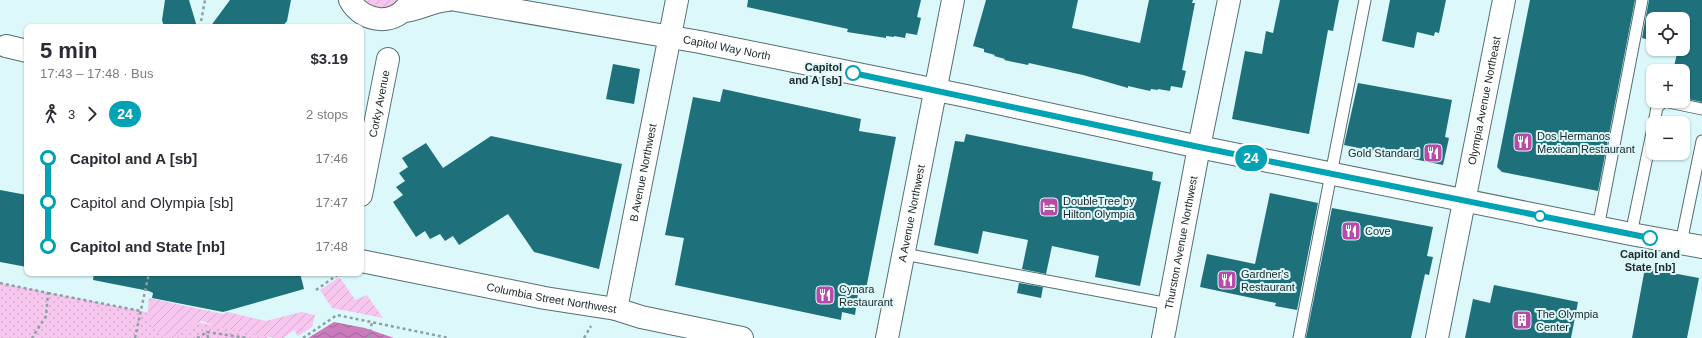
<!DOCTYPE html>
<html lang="en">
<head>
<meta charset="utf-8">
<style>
	body { margin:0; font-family:Arial,sans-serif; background:#f2f2f3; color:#2b2b33; height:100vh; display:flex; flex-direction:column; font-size:15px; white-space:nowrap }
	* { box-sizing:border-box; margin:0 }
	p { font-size:13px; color:#7c7c81 }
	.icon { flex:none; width:22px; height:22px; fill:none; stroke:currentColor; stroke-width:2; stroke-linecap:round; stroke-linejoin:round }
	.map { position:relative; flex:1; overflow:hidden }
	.panel { position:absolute; left:24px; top:24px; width:340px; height:252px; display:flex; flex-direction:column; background:#fff; border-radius:8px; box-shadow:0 1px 3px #0004 }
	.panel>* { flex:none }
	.badge { padding:0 8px; border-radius:13px; font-size:14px; line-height:26px }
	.buttons { position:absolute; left:1646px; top:12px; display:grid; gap:8px }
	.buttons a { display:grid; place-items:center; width:44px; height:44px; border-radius:8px; background:#fff; box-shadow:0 1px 3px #0004; font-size:20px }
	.map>.badge { position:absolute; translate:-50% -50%; box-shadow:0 0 0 2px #fff }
	.legs { display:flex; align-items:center; gap:6px; height:44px; padding:0 16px; font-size:13px }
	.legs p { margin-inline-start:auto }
	.summary { display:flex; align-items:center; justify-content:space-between; height:68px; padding:0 16px }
	h1 { font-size:22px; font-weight:800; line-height:30px }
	ul { padding:0 16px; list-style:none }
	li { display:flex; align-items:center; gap:14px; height:44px; font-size:15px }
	li i { display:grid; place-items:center; width:6px; height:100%; margin:0 5px; background:currentColor }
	li i::after { content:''; width:10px; height:10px; margin:-5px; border:3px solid; border-radius:50%; background:#fff }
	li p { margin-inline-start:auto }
	li:first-child i { background:linear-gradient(#0000 50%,currentColor 0) }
	li:last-child i { background:linear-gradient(currentColor 50%,#0000 0) }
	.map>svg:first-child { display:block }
	.park { fill:url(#park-dots) }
	.garden { fill:url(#garden-furrows) }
	.water { fill:url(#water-waves) }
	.building { fill:#1e717b }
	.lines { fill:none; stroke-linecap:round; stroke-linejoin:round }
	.lane-casing { stroke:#566f72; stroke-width:13 }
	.street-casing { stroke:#566f72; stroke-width:24 }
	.secondary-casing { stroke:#566f72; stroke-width:24 }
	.path { stroke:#8ca0a3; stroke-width:2.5; stroke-dasharray:3 3; stroke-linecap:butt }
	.lane { stroke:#fff; stroke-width:11 }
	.street { stroke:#fff; stroke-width:22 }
	.secondary { stroke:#fff; stroke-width:22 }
	.line-1-casing { stroke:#fff; stroke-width:9 }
	.line-1 { stroke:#00a3b4; stroke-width:6 }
	.stop-1-dot { fill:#fff; stroke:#00a3b4; stroke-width:2 }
	.labels { text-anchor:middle; stroke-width:4; stroke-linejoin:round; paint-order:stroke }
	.street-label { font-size:11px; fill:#202a2c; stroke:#dcf8fb }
	.stop-label { font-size:11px; font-weight:bold; fill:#202a2c; stroke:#dcf8fb; text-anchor:end }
	.poi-label { font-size:11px; fill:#202a2c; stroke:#dcf8fb; text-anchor:start }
</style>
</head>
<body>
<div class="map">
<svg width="1702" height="338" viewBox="0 0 1702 338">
	<defs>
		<pattern id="park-dots" width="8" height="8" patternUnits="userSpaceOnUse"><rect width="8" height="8" fill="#f7c6ee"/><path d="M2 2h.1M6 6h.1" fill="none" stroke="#d3aacc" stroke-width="1.8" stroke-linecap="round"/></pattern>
		<pattern id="garden-furrows" width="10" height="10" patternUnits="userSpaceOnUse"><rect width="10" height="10" fill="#f7c6ee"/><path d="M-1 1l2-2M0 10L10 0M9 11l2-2" fill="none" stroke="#d3aacc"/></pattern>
		<pattern id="water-waves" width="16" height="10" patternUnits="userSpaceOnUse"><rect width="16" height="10" fill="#c97bbc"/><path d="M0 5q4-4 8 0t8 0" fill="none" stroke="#a36599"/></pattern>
	</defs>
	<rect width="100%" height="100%" fill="#dcf8fb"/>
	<!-- park -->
	<path class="park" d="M0 283 268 336 267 338H0Z"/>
	<!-- garden -->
	<path class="garden" d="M360 0H400L393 8 377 11Z
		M338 278 341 279 355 300 367 295 383 318 332 308 320 290Z
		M149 298 223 314 228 312 266 321 301 312 315 315 312 327 298 336 294 330 283 338H275L218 327 202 321 195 323 175 338C150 334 146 322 149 298Z"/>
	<!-- water -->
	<path class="water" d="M334 322 365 328 394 338H308Z"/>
	<!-- building -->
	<path class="building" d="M165 0H189L197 27H164L162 20Z
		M230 0H291L287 21 282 27H210Z
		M748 0H921L917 17 921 18 917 35 906 33 905 38 894 36V37L886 36V38L847 32 848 29 747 7Z
		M986 0H1078L1072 28 1140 43 1149 0H1193L1192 3H1195L1182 70 1186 71 1182 88 1171 86 1170 91 1158 89V90L1151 89 1150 91 1128 86V88L1083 75 1029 63 1028 65 1004 60 1005 59 994 56 995 55 984 52V49L973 46Z
		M1280 0H1339L1333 31 1328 30 1309 134 1232 119 1245 51 1262 54 1266 31 1273 33Z
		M1390 0H1446L1439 33 1435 32 1434 36 1417 32 1414 48 1382 41Z
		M1530 0H1635L1598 191 1502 172 1497 167Z
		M1649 0H1702V102L1683 98V71H1673L1678 49H1683V19H1653V41L1642 38Z
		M613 64 640 69 634 104 606 99Z
		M1358 83 1452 100 1445 137 1449 138 1443 165 1344 145Z
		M723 89 861 119 859 131 896 137 865 294 858 293 855 315 842 312 841 320 675 285 684 238 665 235 693 97 720 102Z
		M966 134 1153 172 1152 180 1161 182 1140 286 1095 277 1099 256 1052 246 1046 274 1022 269 1028 240 983 231 978 254 934 245 955 141 964 142Z
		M491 136 622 164 599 269 534 252 508 214 459 245 453 236 445 241 440 234 430 239 425 231 416 237 393 202 403 195 396 187 405 181 399 173 408 167 402 158 426 143 443 168Z
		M0 190 27 195V267L0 262Z
		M1270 193 1318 203 1297 310 1275 306 1276 303 1200 287 1207 254 1255 264Z
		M1332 208 1433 227 1427 256 1433 257 1429 275 1425 274 1411 338H1306Z
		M1645 268 1699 278 1687 338H1632Z
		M94 273H300L304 289 223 312 152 298 153 293 149 291 93 280Z
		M1019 283 1043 287 1041 298 1017 293Z
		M1494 285 1578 302 1571 338H1465L1473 299 1490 303Z"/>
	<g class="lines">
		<!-- lane casing -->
		<g class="lane-casing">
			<path id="lane" d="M1654 123 1657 107 1664 101 1702 109
				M1598 228 1642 0
				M1631 234 1653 128
				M1681 243 1702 141
				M904 254 1169 304
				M1299 338 1365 0"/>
		</g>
		<!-- street casing -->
		<g class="street-casing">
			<g id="street">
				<path d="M6 46 27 51"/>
				<path id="s1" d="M361 195 388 59"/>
				<path id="s2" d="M361 261 545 298 616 309 641 317 742 338"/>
				<path id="s3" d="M616 309 677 0"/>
				<path id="s4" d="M887 338 953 0"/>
				<path id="s5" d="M1163 338 1199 147 1229 0"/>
			</g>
		</g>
		<!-- secondary casing -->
		<g class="secondary-casing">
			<g id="secondary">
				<path d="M350 0C363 24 398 27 411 0"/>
				<path id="s6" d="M456 0 700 42 966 96 1199 147 1631 234 1702 247"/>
				<path d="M403 11C420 10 430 1 448 0"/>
				<path id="s7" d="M1437 338 1504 0"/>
			</g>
		</g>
		<!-- path -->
		<path class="path" d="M200 27 205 0
			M0 283 48 293 46 316 32 338
			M316 290 340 273
			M48 293 141 311
			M135 338 149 273
			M197 338 207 332
			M208 338 207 332 247 338
			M303 338 337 315 449 338
			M369 338 372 322
			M584 338 591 326"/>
		<!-- lane -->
		<use href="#lane" class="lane"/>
		<!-- street -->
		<use href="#street" class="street"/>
		<!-- secondary -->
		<use href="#secondary" class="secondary"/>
	</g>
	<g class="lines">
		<!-- line-1 casing -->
		<g class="line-1-casing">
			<path id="line-1" d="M853 73 1199 147 1650 238"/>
		</g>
		<!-- line-1 -->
		<use href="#line-1" class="line-1"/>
	</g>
	<!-- icons -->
	<defs>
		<g id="restaurant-square" transform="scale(1)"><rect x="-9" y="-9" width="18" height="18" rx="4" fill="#b74baa" stroke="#dcf8fb"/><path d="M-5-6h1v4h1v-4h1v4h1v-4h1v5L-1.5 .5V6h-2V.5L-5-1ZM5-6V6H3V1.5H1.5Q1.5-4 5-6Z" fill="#fff"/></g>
		<g id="hotel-square" transform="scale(1)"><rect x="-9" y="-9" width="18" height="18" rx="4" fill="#b74baa" stroke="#dcf8fb"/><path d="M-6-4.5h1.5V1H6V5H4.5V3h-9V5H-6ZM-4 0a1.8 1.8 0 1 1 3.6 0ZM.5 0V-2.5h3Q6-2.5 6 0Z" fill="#fff"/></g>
		<g id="building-square" transform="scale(1)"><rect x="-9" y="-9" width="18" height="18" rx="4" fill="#b74baa" stroke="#dcf8fb"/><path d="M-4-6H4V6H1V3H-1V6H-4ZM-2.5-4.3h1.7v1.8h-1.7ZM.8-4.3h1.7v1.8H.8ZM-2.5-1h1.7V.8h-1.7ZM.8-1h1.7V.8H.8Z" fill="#fff"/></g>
	</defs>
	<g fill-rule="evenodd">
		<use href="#restaurant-square" x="1523" y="142"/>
		<use href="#restaurant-square" x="1433" y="153"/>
		<use href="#hotel-square" x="1049" y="207"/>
		<use href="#restaurant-square" x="1351" y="231"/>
		<use href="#restaurant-square" x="1227" y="280"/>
		<use href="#restaurant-square" x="825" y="295"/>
		<use href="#building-square" x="1522" y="320"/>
	</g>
	<!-- markers -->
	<g class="stop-1-dot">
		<circle cx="853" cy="73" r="7"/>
		<circle cx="1540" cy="216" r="5"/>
		<circle cx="1650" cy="238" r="7"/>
	</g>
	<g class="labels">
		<!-- street labels -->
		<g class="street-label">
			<text dy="4" stroke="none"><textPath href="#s6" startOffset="275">Capitol Way North</textPath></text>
			<text dy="4" stroke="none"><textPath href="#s7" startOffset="242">Olympia Avenue Northeast</textPath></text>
			<text dy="4" stroke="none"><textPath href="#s1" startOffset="93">Corky Avenue</textPath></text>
			<text dy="4" stroke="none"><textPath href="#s3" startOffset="139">B Avenue Northwest</textPath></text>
			<text dy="4" stroke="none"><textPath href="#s4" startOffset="127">A Avenue Northwest</textPath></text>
			<text dy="4" stroke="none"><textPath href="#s5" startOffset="97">Thurston Avenue Northwest</textPath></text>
			<text dy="4" stroke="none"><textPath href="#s2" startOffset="194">Columbia Street Northwest</textPath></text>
		</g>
		<!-- stop labels -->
		<g class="stop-label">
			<text x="842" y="71">Capitol<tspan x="842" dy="13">and A [sb]</tspan></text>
			<text x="1650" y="258" text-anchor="middle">Capitol and<tspan x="1650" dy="13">State [nb]</tspan></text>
		</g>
		<!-- poi labels -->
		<g class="poi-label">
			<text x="1537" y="140">Dos Hermanos<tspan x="1537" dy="13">Mexican Restaurant</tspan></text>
			<text x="1419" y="157" text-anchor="end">Gold Standard</text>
			<text x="1063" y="205">DoubleTree by<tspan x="1063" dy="13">Hilton Olympia</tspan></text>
			<text x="1365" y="235">Cove</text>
			<text x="1241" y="278">Gardner's<tspan x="1241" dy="13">Restaurant</tspan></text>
			<text x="839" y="293">Cynara<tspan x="839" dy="13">Restaurant</tspan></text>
			<text x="1536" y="318">The Olympia<tspan x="1536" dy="13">Center</tspan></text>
		</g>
	</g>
</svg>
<div class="buttons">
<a><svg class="icon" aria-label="locate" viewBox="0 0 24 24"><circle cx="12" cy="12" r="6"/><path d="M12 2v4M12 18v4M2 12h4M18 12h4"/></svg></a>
<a>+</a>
<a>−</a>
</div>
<b class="badge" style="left:1251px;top:158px;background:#00a3b4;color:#fff">24</b>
<section class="panel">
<div class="summary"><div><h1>5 min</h1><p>17:43 – 17:48 · Bus</p></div><b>$3.19</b></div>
<div class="legs"><svg class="icon" aria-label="walk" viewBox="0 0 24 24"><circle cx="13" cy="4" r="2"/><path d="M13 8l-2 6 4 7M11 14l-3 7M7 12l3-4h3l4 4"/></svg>3<svg class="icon" aria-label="forward" viewBox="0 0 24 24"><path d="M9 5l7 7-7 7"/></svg><b class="badge" style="background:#00a3b4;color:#fff">24</b><p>2 stops</p></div>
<ul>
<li><i style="color:#00a3b4"></i><b>Capitol and A [sb]</b><p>17:46</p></li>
<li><i style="color:#00a3b4"></i><span>Capitol and Olympia [sb]</span><p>17:47</p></li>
<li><i style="color:#00a3b4"></i><b>Capitol and State [nb]</b><p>17:48</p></li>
</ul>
</section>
</div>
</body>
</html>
